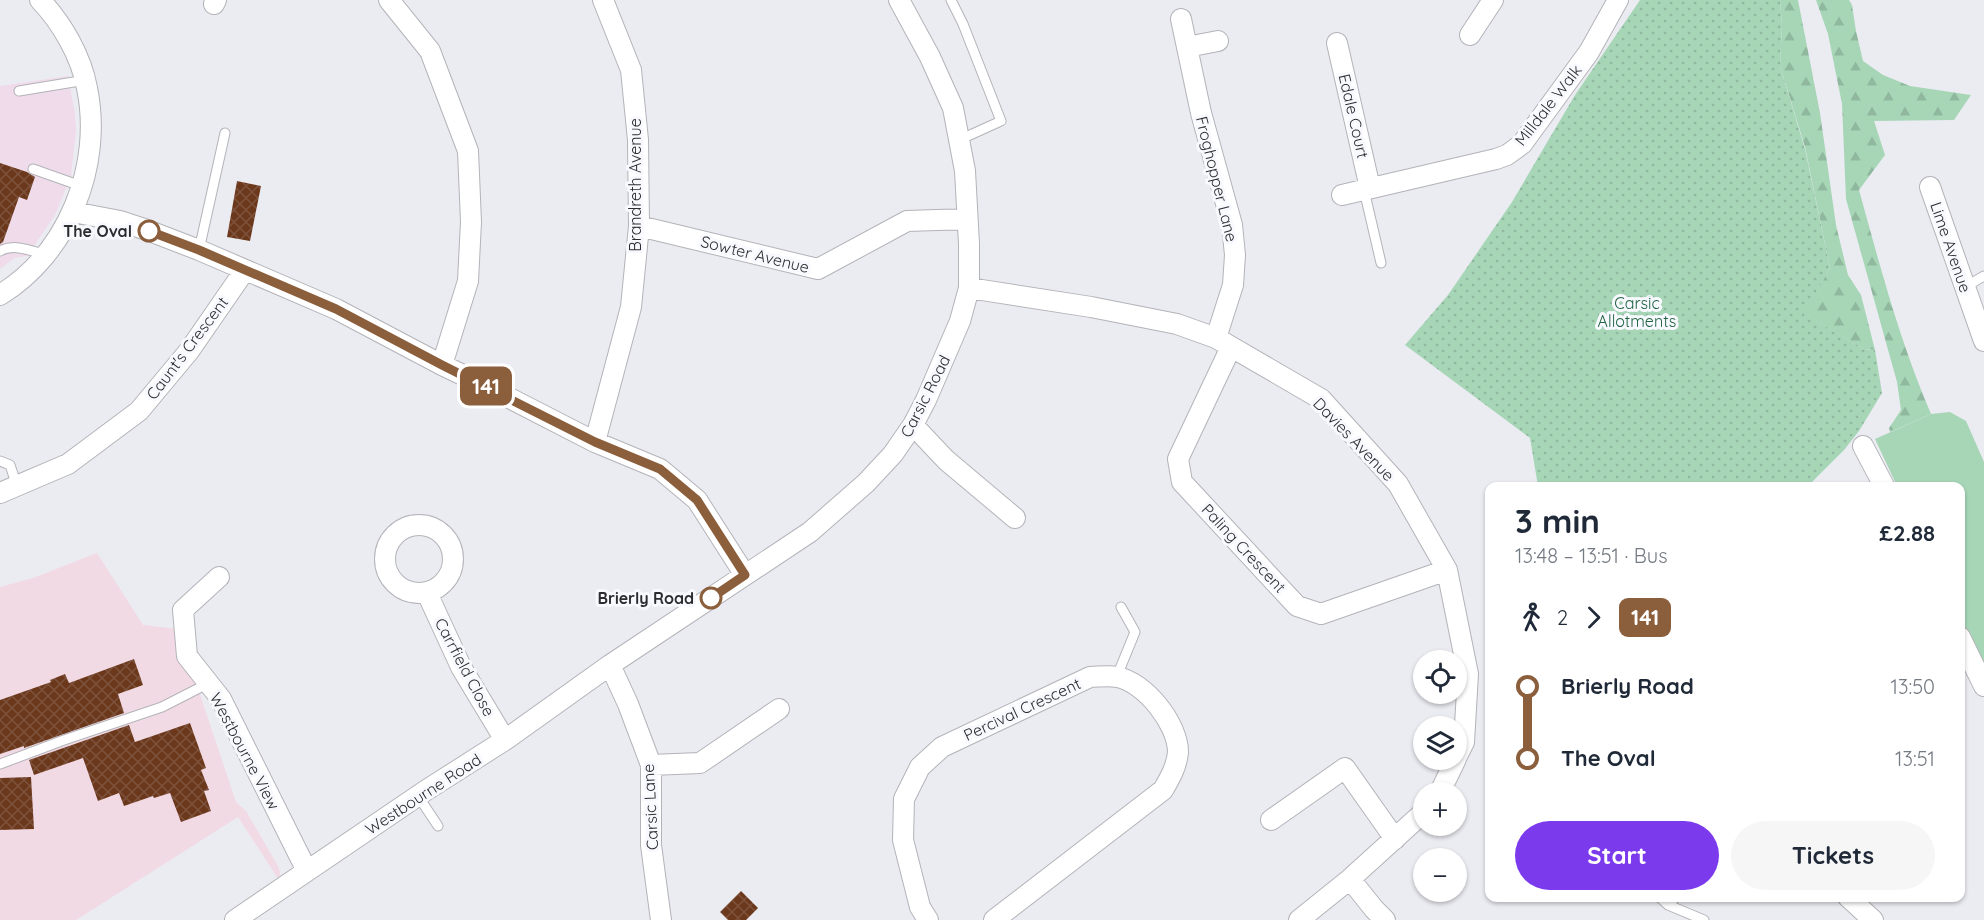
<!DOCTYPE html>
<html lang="en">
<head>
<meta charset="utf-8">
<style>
	body { margin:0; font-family:Quicksand,sans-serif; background:#f6f6f7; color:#1f2937; height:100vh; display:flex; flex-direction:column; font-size:22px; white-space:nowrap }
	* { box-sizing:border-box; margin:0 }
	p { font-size:20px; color:#747a83 }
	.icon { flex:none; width:33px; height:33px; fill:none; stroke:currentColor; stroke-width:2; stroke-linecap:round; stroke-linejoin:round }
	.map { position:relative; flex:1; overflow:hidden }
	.drawer { position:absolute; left:1485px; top:482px; width:480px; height:420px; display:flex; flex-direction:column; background:#fff; border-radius:12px; box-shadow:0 2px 4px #0004 }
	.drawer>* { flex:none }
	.badge { padding:0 12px; border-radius:9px; font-size:21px; line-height:39px }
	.fabs { position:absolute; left:1413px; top:650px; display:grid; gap:12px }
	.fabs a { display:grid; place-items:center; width:54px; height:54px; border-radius:50%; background:#fff; box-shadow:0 2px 4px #0004; font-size:30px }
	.map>.badge { position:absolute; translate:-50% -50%; box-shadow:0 0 0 3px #fff }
	.legs { display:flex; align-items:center; gap:9px; height:66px; padding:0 30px; font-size:20px }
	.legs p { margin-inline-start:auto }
	.head { display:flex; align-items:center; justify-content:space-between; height:102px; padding:0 30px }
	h1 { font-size:33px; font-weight:700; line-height:45px }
	.button { display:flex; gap:12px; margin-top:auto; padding:12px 30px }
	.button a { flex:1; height:69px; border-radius:36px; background:#7c3aed; color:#fff; font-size:24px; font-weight:700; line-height:69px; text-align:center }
	.button a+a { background:#f6f6f7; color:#1f2937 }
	ul { padding:0 30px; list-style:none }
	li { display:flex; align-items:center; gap:21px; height:72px; font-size:22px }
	li i { display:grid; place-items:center; width:9px; height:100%; margin:0 8px; background:currentColor }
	li i::after { content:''; width:15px; height:15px; margin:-8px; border:4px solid; border-radius:50%; background:#fff }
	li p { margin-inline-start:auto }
	li:first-child i { background:linear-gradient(#0000 50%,currentColor 0) }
	li:last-child i { background:linear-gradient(currentColor 50%,#0000 0) }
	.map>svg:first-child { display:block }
	.commercial { fill:#efdbea }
	.education { fill:#f2dae5 }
	.grass { fill:#a7d6b7 }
	.forest { fill:url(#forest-firs) }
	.park { fill:url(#park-dots) }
	.building { fill:url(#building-cross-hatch) }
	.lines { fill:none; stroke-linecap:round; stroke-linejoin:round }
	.service-casing { stroke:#b3b3b9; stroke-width:11 }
	.minor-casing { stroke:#b3b3b9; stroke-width:22 }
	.service { stroke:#fff; stroke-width:9 }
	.minor { stroke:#fff; stroke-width:20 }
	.line-1-casing { stroke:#fff; stroke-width:14 }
	.line-1 { stroke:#8b5e3c; stroke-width:9 }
	.stop-1-dot { fill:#fff; stroke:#8b5e3c; stroke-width:3 }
	.labels { text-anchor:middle; stroke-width:6; stroke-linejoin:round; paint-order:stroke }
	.street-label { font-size:16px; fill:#2d2d30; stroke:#f8f8ff }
	.stop-label { font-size:16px; font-weight:bold; fill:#2d2d30; stroke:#f8f8ff; text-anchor:end }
	.park-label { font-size:16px; fill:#206540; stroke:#f8f8ff }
</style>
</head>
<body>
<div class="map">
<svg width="1984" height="920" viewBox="0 0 1984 920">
	<defs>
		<pattern id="forest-firs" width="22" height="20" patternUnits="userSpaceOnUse" patternTransform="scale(1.5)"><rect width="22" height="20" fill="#a7d6b7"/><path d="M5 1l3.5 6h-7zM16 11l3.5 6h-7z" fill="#90b89e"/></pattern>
		<pattern id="park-dots" width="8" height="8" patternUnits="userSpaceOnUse" patternTransform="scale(1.5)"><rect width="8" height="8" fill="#a7d6b7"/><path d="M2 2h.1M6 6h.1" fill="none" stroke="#90b89e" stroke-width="1.8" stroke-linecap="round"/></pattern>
		<pattern id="building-cross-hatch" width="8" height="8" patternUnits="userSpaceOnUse" patternTransform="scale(1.5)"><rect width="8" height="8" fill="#6c381c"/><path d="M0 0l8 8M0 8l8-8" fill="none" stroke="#7d533d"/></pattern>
	</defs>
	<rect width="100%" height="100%" fill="#ebebf2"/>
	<!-- commercial -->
	<path class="commercial" d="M68 76 75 114 76 131 71 176 55 215 27 256 14 258 0 269V86Z"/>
	<!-- education -->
	<path class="education" d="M97 553 143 625 178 629 236 802 246 811 278 866 280 872 279 880 238 817 76 920H0V587L33 578Z"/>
	<!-- grass -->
	<path class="grass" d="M1950 412 1966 421 1984 462V669L1961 620 1960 486H1897L1875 439 1931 414Z"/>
	<!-- forest -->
	<path class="forest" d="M1780 0H1798L1820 113 1836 225 1848 275 1861 295 1875 350 1864 349 1803 314 1830 268 1805 147 1780 66 1782 25Z
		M1816 0H1849L1852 5 1856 31 1863 61 1883 75 1910 86 1971 95 1954 120 1874 121 1885 155 1859 190C1880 266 1900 342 1931 414L1890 432 1889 428 1901 410 1897 382 1846 199 1842 104 1828 34Z"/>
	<!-- park -->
	<path class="park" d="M1640 0H1780L1782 25 1780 66 1805 149 1830 268 1804 314 1864 349 1875 350 1882 393 1859 431 1844 450 1808 486H1538L1530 438 1405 345 1448 295 1512 202 1575 95Z"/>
	<!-- building -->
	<path class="building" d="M0 163 27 172 35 177 27 200 19 197 3 242 0 244Z
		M237 181 261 186 250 241 227 237Z
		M134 659 143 685 118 694 124 713 24 748V746L0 754V700L51 682 50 680 65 674 69 683Z
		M190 723 206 768 201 770 209 790 204 791 211 811 181 822 170 793 154 798 153 796 124 806 119 793 98 801 83 758 34 775 29 760 129 725 135 742Z
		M31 777 34 829 0 830V778Z
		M741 891 758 908 746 920H728L720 912Z"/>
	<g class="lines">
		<!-- service casing -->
		<g class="service-casing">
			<path id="service" d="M951 0 963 24 1001 121 959 140
				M19 91 86 80
				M33 169 81 186
				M1364 190 1381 263
				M199 250 225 133
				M0 251C14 243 32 251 46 255
				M1965 287 1984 276
				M0 461 10 465 17 486
				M1117 676 1135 632 1121 607
				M0 764 64 740 162 707 209 683
				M418 796 438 826
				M1659 897 1668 905
				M1676 897 1668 905 1704 920"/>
		</g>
		<!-- minor casing -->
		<g class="minor-casing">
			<path id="minor" d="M389 0 430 51 468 151 471 222 468 281 442 365
				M214 4 216 0
				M1181 19 1201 113 1232 225 1235 255 1233 285 1216 338
				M1470 35 1493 0
				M1337 43 1370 188
				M1187 47 1218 41
				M1930 187 1984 341
				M1342 195 1496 159 1507 155 1522 144 1589 52 1618 0
				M73 212 120 221 147 230 199 250 336 309 442 365 490 388 595 442 660 469 697 500 745 575
				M639 226 818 269 907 221 967 219
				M969 288 1091 307 1177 324 1216 338 1321 399 1398 484 1447 570 1468 674 1464 742 1456 758
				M0 295C68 253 103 166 87 88 81 56 62 23 40 0
				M1231 347 1178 459 1182 482 1297 606 1321 614 1447 570
				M913 425 946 460 1015 518
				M595 442 631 307 639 226 638 140 631 70 603 0
				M1863 446 1884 486
				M0 493 68 464 139 411 189 351 245 270
				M385 559a34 34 0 1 1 68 0a34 34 0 1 1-68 0Z
				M219 577 183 610 187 656 221 699 307 871
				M427 593 461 667 505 740
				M1960 637 1984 686
				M610 665 628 704 651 765V845L661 920
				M651 765 700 763 779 709
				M1440 792 1456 759
				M1271 820 1345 768 1395 839
				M1350 879 1374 909 1385 920
				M1848 897 1873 920
				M235 920 425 791 505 740 610 665 810 532 866 483 893 454 913 425 926 400 960 321 969 288V244L965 171 953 108 930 57 899 0
				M928 920 920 907 903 840 904 799 920 767 942 747 1090 677C1098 677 1109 675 1117 677 1145 682 1178 724 1178 752 1177 766 1170 778 1163 790L994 920
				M1299 920 1350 879 1424 812"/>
		</g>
		<!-- service -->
		<use href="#service" class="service"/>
		<!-- minor -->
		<use href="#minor" class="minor"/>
	</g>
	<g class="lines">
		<!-- line-1 casing -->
		<g class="line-1-casing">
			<path id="line-1" d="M149 231 199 250 336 309 442 365 595 442 660 469 697 500 745 575 711 598"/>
		</g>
		<!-- line-1 -->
		<use href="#line-1" class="line-1"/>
	</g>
	<!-- markers -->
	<g class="stop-1-dot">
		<circle cx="149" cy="231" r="10"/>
		<circle cx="711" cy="598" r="10"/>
	</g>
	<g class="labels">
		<!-- street labels -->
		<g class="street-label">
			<text transform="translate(1548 105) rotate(-52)" y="6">Milldale Walk</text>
			<text transform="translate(1354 116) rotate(77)" y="6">Edale Court</text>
			<text transform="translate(1217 179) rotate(76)" y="6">Froghopper Lane</text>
			<text transform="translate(635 185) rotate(-90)" y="6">Brandreth Avenue</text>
			<text transform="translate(1951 247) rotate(71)" y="6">Lime Avenue</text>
			<text transform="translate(755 254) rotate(14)" y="6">Sowter Avenue</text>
			<text transform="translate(187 348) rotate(-53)" y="6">Caunt's Crescent</text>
			<text transform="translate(925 396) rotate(-63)" y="6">Carsic Road</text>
			<text transform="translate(1354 439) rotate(46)" y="6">Davies Avenue</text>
			<text transform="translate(1244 548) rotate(47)" y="6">Paling Crescent</text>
			<text transform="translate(465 667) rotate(62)" y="6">Carrfield Close</text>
			<text transform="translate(1022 709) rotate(-25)" y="6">Percival Crescent</text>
			<text transform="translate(245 751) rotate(62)" y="6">Westbourne View</text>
			<text transform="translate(423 794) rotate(-33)" y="6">Westbourne Road</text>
			<text transform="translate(650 807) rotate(-93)" y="6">Carsic Lane</text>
		</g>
		<!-- stop labels -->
		<g class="stop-label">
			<text x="132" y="237">The Oval</text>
			<text x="694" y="604">Brierly Road</text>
		</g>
		<!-- park labels -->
		<g class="park-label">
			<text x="1637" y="309">Carsic<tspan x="1637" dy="18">Allotments</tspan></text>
		</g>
	</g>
</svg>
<div class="fabs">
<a><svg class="icon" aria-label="locate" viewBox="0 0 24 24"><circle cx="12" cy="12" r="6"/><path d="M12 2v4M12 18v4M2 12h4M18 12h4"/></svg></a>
<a><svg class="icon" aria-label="layers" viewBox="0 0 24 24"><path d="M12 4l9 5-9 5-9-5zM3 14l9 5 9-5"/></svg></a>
<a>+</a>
<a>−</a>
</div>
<b class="badge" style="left:486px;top:386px;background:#8b5e3c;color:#fff">141</b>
<section class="drawer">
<div class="head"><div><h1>3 min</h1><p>13:48 – 13:51 · Bus</p></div><b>£2.88</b></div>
<div class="legs"><svg class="icon" aria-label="walk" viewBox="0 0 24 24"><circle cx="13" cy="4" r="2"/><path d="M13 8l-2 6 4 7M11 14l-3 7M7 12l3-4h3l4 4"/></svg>2<svg class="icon" aria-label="forward" viewBox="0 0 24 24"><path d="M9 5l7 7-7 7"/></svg><b class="badge" style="background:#8b5e3c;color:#fff">141</b></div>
<ul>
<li><i style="color:#8b5e3c"></i><b>Brierly Road</b><p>13:50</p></li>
<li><i style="color:#8b5e3c"></i><b>The Oval</b><p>13:51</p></li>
</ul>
<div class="button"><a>Start</a><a>Tickets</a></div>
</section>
</div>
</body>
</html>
